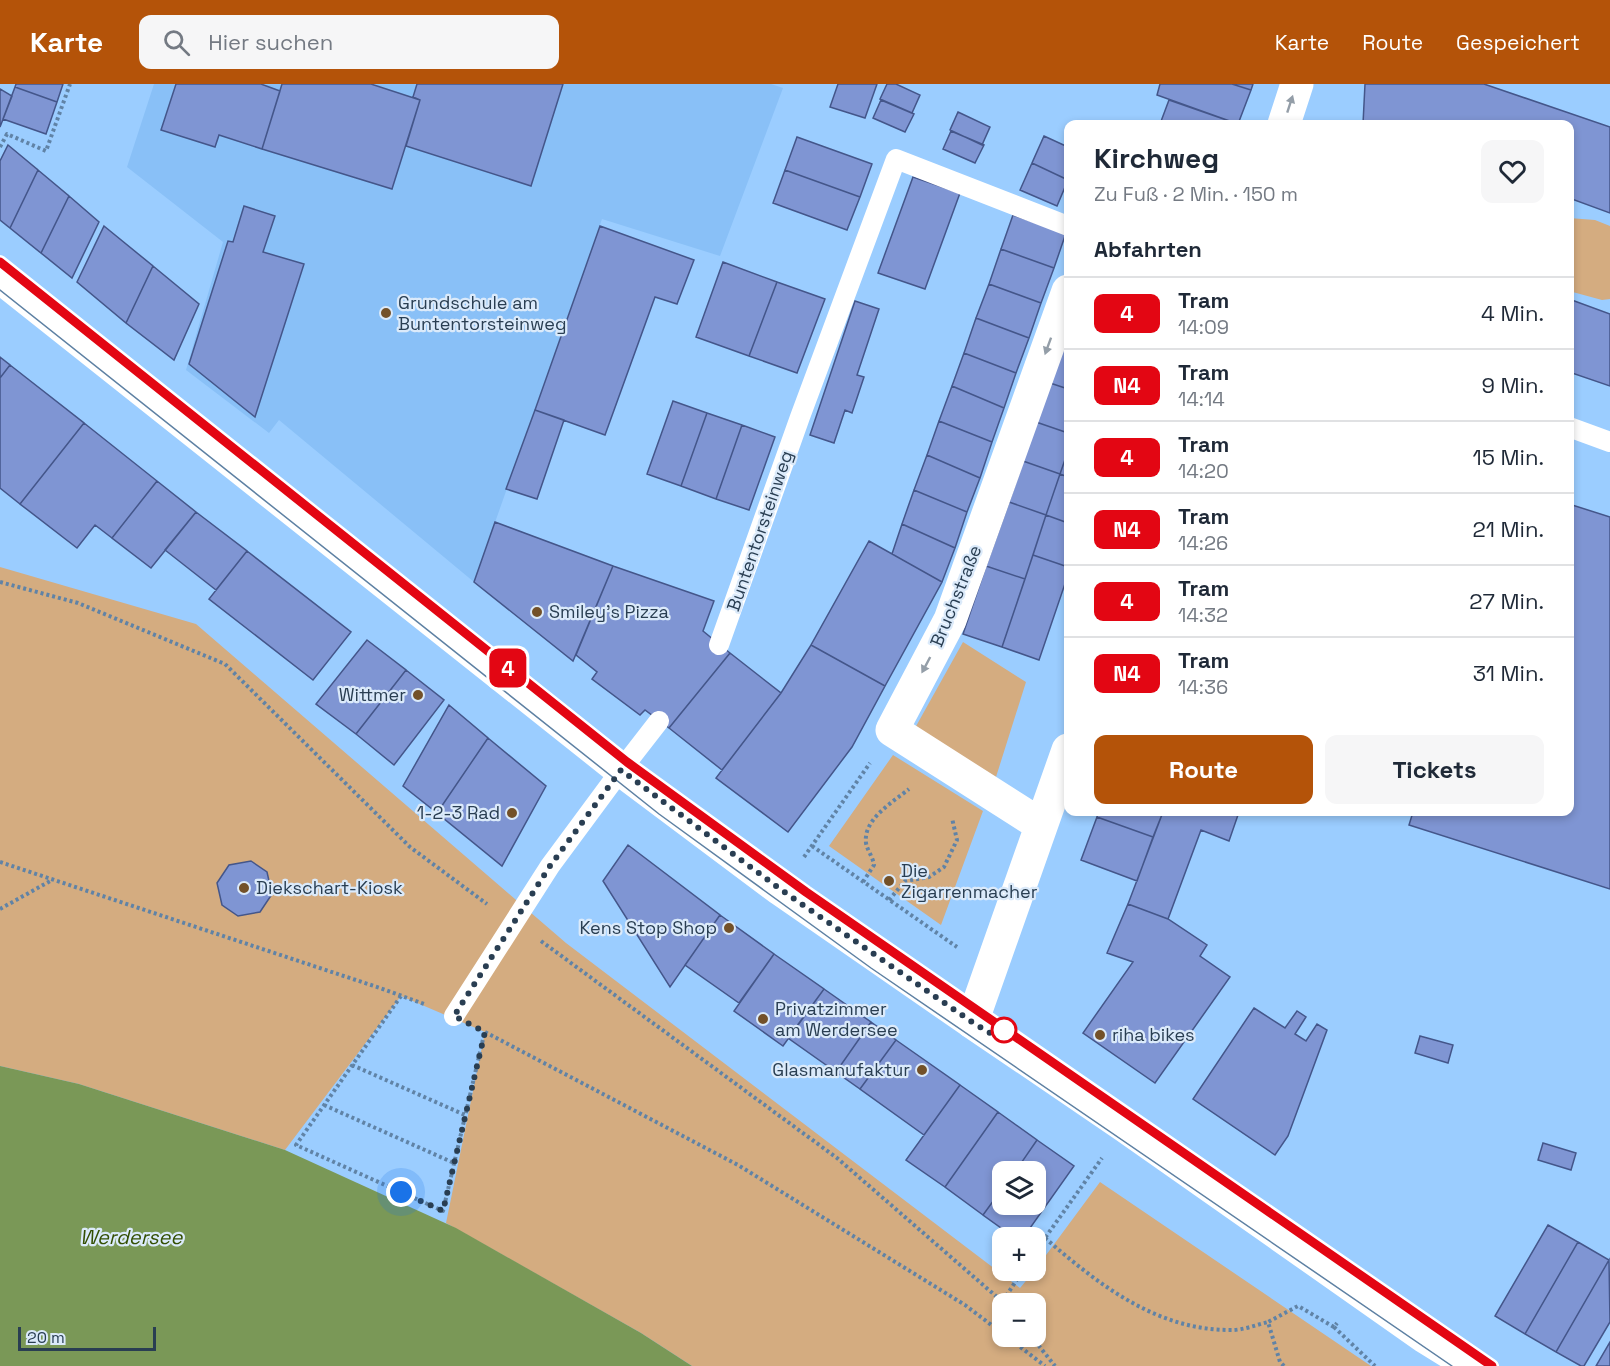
<!DOCTYPE html>
<html lang="de">
<head>
<meta charset="utf-8">
<style>
	body { margin:0; font-family:"Space Grotesk",sans-serif; background:#f6f6f7; color:#1f2937; height:100vh; display:flex; flex-direction:column; font-size:22px; white-space:nowrap }
	* { box-sizing:border-box; margin:0 }
	p { font-size:20px; color:#747a83 }
	.icon { flex:none; width:33px; height:33px; fill:none; stroke:currentColor; stroke-width:2; stroke-linecap:round; stroke-linejoin:round }
	.map { position:relative; flex:1; overflow:hidden }
	.sheet { position:absolute; left:1064px; top:36px; width:510px; height:696px; display:flex; flex-direction:column; background:#fff; border-radius:12px; box-shadow:0 3px 9px #0003 }
	.sheet>* { flex:none }
	.badge { padding:0 12px; border-radius:9px; font-size:21px; line-height:39px }
	.buttons { position:absolute; left:992px; top:1077px; display:grid; gap:12px }
	.buttons a { display:grid; place-items:center; width:54px; height:54px; border-radius:12px; background:#fff; box-shadow:0 3px 9px #0003; font-size:30px }
	.scale { position:absolute; left:18px; bottom:15px; width:138px; box-sizing:border-box; padding-left:6px; border:3px solid #293e52; border-top:0; font-size:16px; line-height:21px; white-space:nowrap; color:#293e52; -webkit-text-stroke:4px #dbeafa; paint-order:stroke }
	.you { position:absolute; width:30px; height:30px; margin:-15px; border:4px solid #fff; border-radius:50%; background:#1a73e8; box-shadow:0 0 0 9px #1a73e833 }
	.map>.badge { position:absolute; translate:-50% -50%; box-shadow:0 0 0 3px #fff }
	h2 { padding:0 30px; font-size:22px; line-height:54px }
	.round { display:grid; place-items:center; flex:none; width:63px; height:63px; border-radius:12px; background:#f6f6f7 }
	.headline { display:flex; align-items:center; justify-content:space-between; height:102px; padding:0 30px }
	h1 { font-size:28px; font-weight:700; line-height:45px }
	.primary-button { display:flex; gap:12px; margin-top:auto; padding:12px 30px }
	.primary-button a { flex:1; height:69px; border-radius:12px; background:#b45309; color:#fff; font-size:24px; font-weight:700; line-height:69px; text-align:center }
	.primary-button a+a { background:#f6f6f7; color:#1f2937 }
	ul { padding:0; list-style:none }
	li { display:flex; align-items:center; gap:18px; height:72px; padding:0 30px; border-top:2px solid #e0e1e3 }
	li div { flex:1 }
	li b { display:block; font-size:22px }
	li em { font-style:normal }
	li .badge { min-width:66px; font-weight:700; text-align:center }
	header { display:flex; align-items:center; gap:36px; box-sizing:border-box; height:84px; padding:0 30px; background:#b45309; color:#fff }
	header strong { font-size:28px }
	nav { display:flex; gap:33px; margin-inline-start:auto; font-size:21px }
	.search { width:420px; height:54px; background:#f6f6f7; display:flex; align-items:center; gap:15px; box-sizing:border-box; padding:0 21px; border-radius:12px; color:#747a83; font-size:22px }
	.map>svg:first-child { display:block }
	.built { fill:#89c0f7 }
	.green { fill:#d4ac80; fill-rule:evenodd }
	.water { fill:#7a9857 }
	.building { fill:#7f95d3; stroke:#44568a; stroke-width:1.5 }
	.lines { fill:none; stroke-linecap:round; stroke-linejoin:round }
	.path { stroke:#6083a6; stroke-width:4; stroke-dasharray:3 3; stroke-linecap:butt }
	.service { stroke:#fff; stroke-width:20 }
	.minor { stroke:#fff; stroke-width:33 }
	.tertiary { stroke:#fff; stroke-width:33 }
	.tram { stroke:#5e81a3; stroke-width:1.5 }
	.oneway { fill:#949ea8 }
	.line-casing { stroke:#fff; stroke-width:14 }
	.line { stroke:#e30613; stroke-width:9 }
	.walk { stroke:#293e52; stroke-width:6; stroke-dasharray:0 10.8 }
	.poi-dot { fill:#735129; stroke:#dbeafa; stroke-width:2 }
	.stop-dot { fill:#fff; stroke:#e30613; stroke-width:3 }
	.labels { text-anchor:middle; stroke-width:4.5; stroke-linejoin:round; paint-order:stroke }
	.poi-label { font-size:18px; fill:#293e52; stroke:#dbeafa; text-anchor:start }
	.street-label { font-size:18px; fill:#293e52; stroke:#dbeafa }
	.water-label { font-size:20px; font-style:italic; fill:#344f03; stroke:#dbeafa }
</style>
</head>
<body>
<header>
<strong>Karte</strong>
<div class="search"><svg class="icon" aria-label="search" viewBox="0 0 24 24"><circle cx="10" cy="10" r="6"/><path d="M15 15l6 6"/></svg>Hier suchen</div>
<nav><a>Karte</a><a>Route</a><a>Gespeichert</a></nav>
</header>
<div class="map">
<svg width="1610" height="1282" viewBox="0 0 1610 1282">
	<rect width="100%" height="100%" fill="#9bcdff"/>
	<!-- built -->
	<path class="built" d="M154 0H771L783 4 720 172 602 135 474 498 279 336 269 349 186 286 223 158 127 83Z"/>
	<!-- green -->
	<path class="green" d="M1569 134 1595 136 1610 142V215L1602 216 1569 207Z
		M0 483 196 540 566 859 1020 1204 1035 1186 1100 1098 1371 1282H692L641 1249 446 1139 485 948 401 912 285 1066 79 1000 0 982ZM1002 1220H1035V1252H1002Z
		M963 558 1026 598 996 693 915 644Z
		M893 671 983 727 941 841 829 762Z"/>
	<!-- water -->
	<path class="water" d="M0 982 79 1000 285 1066 456 1144 641 1249 692 1282H0Z"/>
	<!-- building -->
	<path class="building" d="M16 0H63L57 18 15 3Z
		M176 0H261L280 7 262 65 219 51 215 63 161 46Z
		M282 0H371L420 16 392 105 262 65Z
		M417 0H563L531 102 406 62 420 16 413 13Z
		M838 0H877L865 34 830 23Z
		M887 0H896L920 11 912 29 880 15Z
		M1160 0H1232L1251 6 1238 40 1157 11Z
		M1232 0H1253L1251 6Z
		M1365 0H1484L1610 43V129L1569 114V40H1363Z
		M15 3 57 18 46 50 3 35Z
		M0 5 12 12 0 43Z
		M881 16 914 30 905 48 873 34Z
		M1169 16 1238 40H1160Z
		M958 28 990 43 982 61 950 46Z
		M951 47 984 61 975 79 943 65Z
		M1044 52 1068 63V96L1032 79Z
		M797 53 872 80 860 113 785 86Z
		M8 61 38 86 10 144 0 136V77Z
		M1032 79 1068 96 1057 122 1020 106Z
		M38 86 69 112 41 169 10 144Z
		M785 86 860 113 847 146 773 119Z
		M913 93 960 109 925 205 878 189Z
		M69 112 99 138 72 194 41 169Z
		M244 122 275 132 263 168 304 180 255 333 189 280 228 157 233 158Z
		M1013 131 1066 149 1054 184 1001 165Z
		M104 142 153 182 126 239 77 198Z
		M600 142 694 176 677 220 655 213 605 351 535 326Z
		M1001 165 1054 184 1041 219 989 200Z
		M723 178 777 198 749 272 696 253Z
		M153 182 199 220 174 276 126 239Z
		M777 198 825 215 797 289 749 272Z
		M989 200 1041 219 1029 254 976 234Z
		M1569 215 1610 230V302L1569 288Z
		M855 217 879 225 857 291 864 293 852 329 845 326 834 359 810 351Z
		M976 234 1029 254 1016 289 964 269Z
		M1064 261 1068 263V305L1050 299Z
		M964 269 1016 289 1004 324 952 302Z
		M0 273 10 281 0 294Z
		M10 281 84 339 20 420 0 404V294Z
		M1050 299 1068 305V349L1036 338Z
		M952 302 1004 324 992 358 939 337Z
		M673 317 707 329 681 402 647 390Z
		M535 326 564 336 537 415 506 405Z
		M707 329 742 341 716 415 681 402Z
		M939 337 992 358 980 394 927 371Z
		M1036 338 1068 349V367L1060 390 1023 377Z
		M84 339 157 397 112 454 95 441 77 464 20 420Z
		M742 341 775 353 749 426 716 415Z
		M1068 367V393L1060 390Z
		M927 371 980 394 967 428 914 406Z
		M1023 377 1060 390 1046 431 1009 418Z
		M1060 390 1068 393V439L1046 431Z
		M157 397 196 428 151 484 112 454Z
		M914 406 967 428 955 464 902 440Z
		M1009 418 1046 431 1025 495 986 482Z
		M1569 420 1610 433V805L1409 741 1413 728H1569Z
		M196 428 247 467 216 506 165 466Z
		M1046 431 1068 439V483L1033 471Z
		M495 438 613 482 573 577 474 498Z
		M902 440 955 464 942 498 892 470Z
		M869 457 942 498 885 602 811 561Z
		M247 467 351 548 313 596 209 515Z
		M1033 471 1068 483V491L1039 576 1002 563Z
		M613 482 714 517 703 547 730 569 669 644 645 626 640 631 592 595 597 588 576 571Z
		M986 482 1025 495 1002 563 963 550Z
		M367 556 406 586 356 650 316 620Z
		M811 561 885 602 852 663 788 748 716 694 781 609Z
		M730 569 781 609 722 686 669 644Z
		M406 586 444 616 394 681 356 650Z
		M449 621 488 654 437 729 403 702Z
		M488 654 546 702 502 782 437 729Z
		M1099 728H1163L1153 753 1097 733Z
		M1163 728H1239L1229 757 1201 746 1168 835 1128 820Z
		M1097 733 1153 753 1137 797 1081 776Z
		M628 761 720 831 670 903 603 797Z
		M251 777 267 788 272 810 260 828 238 832 222 821 217 799 229 781Z
		M1128 820 1168 835 1207 861 1200 872 1230 893 1155 999 1083 949 1133 878 1107 869Z
		M720 831 774 870 739 919 685 881Z
		M774 870 824 905 783 962 734 927Z
		M824 905 871 938 836 988 788 954Z
		M1254 924 1285 944 1297 927 1306 933 1295 950 1306 957 1317 940 1327 946 1288 1052 1275 1071 1193 1015Z
		M871 938 896 956 860 1005 836 988Z
		M1420 952 1453 961 1448 979 1415 969Z
		M896 956 960 1001 924 1051 860 1005Z
		M960 1001 998 1028 945 1103 906 1076Z
		M998 1028 1037 1056 1015 1088H1002V1105L983 1131 945 1103Z
		M1037 1056 1074 1082 1023 1154H1015L983 1131 1002 1105V1120H1035V1088H1015Z
		M1543 1059 1576 1069 1571 1086 1538 1076Z
		M1548 1141 1578 1158 1525 1250 1495 1232Z
		M1578 1158 1609 1176 1556 1268 1525 1250Z
		M1609 1176 1610 1238 1584 1282H1581L1556 1268Z
		M1610 1258V1282H1596Z"/>
	<g class="lines">
		<!-- path -->
		<path class="path" d="M0 63 7 50 46 67 70 0
			M0 498 78 519 225 580 410 763 487 820
			M812 762 957 863
			M804 773 870 679
			M0 778 380 904 424 920
			M863 798 874 781C873 773 867 766 866 759 863 735 893 718 909 705
			M889 816 905 797 929 793 944 783 957 756 952 734
			M0 825 52 796
			M541 857 837 1074 1005 1220
			M401 912 296 1061 443 1127 484 951
			M485 948 738 1081 965 1221 1002 1249
			M352 981 465 1031
			M324 1021 454 1079
			M1045 1154C1098 1200 1157 1247 1232 1246 1243 1246 1256 1241 1268 1238
			M1035 1168 1102 1074
			M1003 1217 1023 1186
			M1334 1243 1375 1282
			M1006 1252 1045 1282
			M1031 1252 1055 1282
			M1284 1282 1280 1278 1268 1238 1298 1222 1334 1243 1337 1239"/>
		<!-- service -->
		<path class="service" d="M1569 343 1610 358
			M719 561 800 333 896 75 1068 142
			M454 932 550 782 621 686 659 637"/>
		<!-- minor -->
		<path class="minor" d="M1284 40 1297 0
			M0 193 621 686 780 805 972 938 1068 666
			M1041 741 892 646 950 536 1068 207"/>
		<!-- tertiary -->
		<path class="tertiary" d="M972 938 1125 1042 1425 1253 1472 1282"/>
		<!-- tram -->
		<path class="tram" d="M0 178 627 678 788 796 1491 1282
			M0 206 659 730 871 884 1452 1282"/>
	</g>
	<!-- one-way arrows -->
	<defs><path id="oneway-solid" d="M-6-.8H1V-3.2L6.5 0L1 3.2V.8H-6Z" transform="scale(1.5)"/></defs>
	<g class="oneway">
		<use href="#oneway-solid" transform="translate(1290 20) rotate(-72)"/>
		<use href="#oneway-solid" transform="translate(1048 262) rotate(110)"/>
		<use href="#oneway-solid" transform="translate(926 581) rotate(118)"/>
	</g>
	<g class="lines">
		<!-- line casing -->
		<g class="line-casing">
			<path id="line" d="M0 178 627 678 806 808 1492 1282"/>
		</g>
		<!-- line -->
		<use href="#line" class="line"/>
		<!-- walk -->
		<path class="walk" d="M401 1108 443 1127 485 948 454 932 550 782 621 686 780 805 972 938 998 954 1004 946"/>
	</g>
	<!-- markers -->
	<g class="poi-dot">
		<circle cx="386" cy="229" r="6"/>
		<circle cx="537" cy="528" r="6"/>
		<circle cx="418" cy="611" r="6"/>
		<circle cx="512" cy="729" r="6"/>
		<circle cx="889" cy="797" r="6"/>
		<circle cx="244" cy="804" r="6"/>
		<circle cx="729" cy="844" r="6"/>
		<circle cx="763" cy="935" r="6"/>
		<circle cx="1100" cy="951" r="6"/>
		<circle cx="922" cy="986" r="6"/>
	</g>
	<circle class="stop-dot" cx="1004" cy="946" r="12"/>
	<g class="labels">
		<!-- poi labels -->
		<g class="poi-label">
			<text x="398" y="225">Grundschule am<tspan x="398" dy="21">Buntentorsteinweg</tspan></text>
			<text x="549" y="534">Smiley's Pizza</text>
			<text x="406" y="617" text-anchor="end">Wittmer</text>
			<text x="500" y="735" text-anchor="end">1-2-3 Rad</text>
			<text x="901" y="793">Die<tspan x="901" dy="21">Zigarrenmacher</tspan></text>
			<text x="256" y="810">Diekschart-Kiosk</text>
			<text x="717" y="850" text-anchor="end">Kens Stop Shop</text>
			<text x="775" y="931">Privatzimmer<tspan x="775" dy="21">am Werdersee</tspan></text>
			<text x="1112" y="957">riha bikes</text>
			<text x="910" y="992" text-anchor="end">Glasmanufaktur</text>
		</g>
		<!-- street labels -->
		<g class="street-label">
			<text transform="translate(760 447) rotate(-71)" y="6">Buntentorsteinweg</text>
			<text transform="translate(956 512) rotate(-68)" y="6">Bruchstraße</text>
		</g>
		<!-- water labels -->
		<g class="water-label">
			<text x="131" y="1160">Werdersee</text>
		</g>
	</g>
</svg>
<div class="buttons">
<a><svg class="icon" aria-label="layers" viewBox="0 0 24 24"><path d="M12 4l9 5-9 5-9-5zM3 14l9 5 9-5"/></svg></a>
<a>+</a>
<a>−</a>
</div>
<div class="scale">20 m</div>
<div class="you" style="left:401px;top:1108px"></div>
<b class="badge" style="left:508px;top:584px;background:#e30613;color:#fff">4</b>
<section class="sheet">
<div class="headline"><div><h1>Kirchweg</h1><p>Zu Fuß · 2 Min. · 150 m</p></div><a class="round"><svg class="icon" aria-label="heart" viewBox="0 0 24 24"><path d="M12 20l-8-8c-3-5 5-10 8-4 3-6 11-1 8 4z"/></svg></a></div>
<h2>Abfahrten</h2>
<ul>
<li><span class="badge" style="background:#e30613;color:#fff">4</span><div><b>Tram</b><p>14:09</p></div><em>4 Min.</em></li>
<li><span class="badge" style="background:#e30613;color:#fff">N4</span><div><b>Tram</b><p>14:14</p></div><em>9 Min.</em></li>
<li><span class="badge" style="background:#e30613;color:#fff">4</span><div><b>Tram</b><p>14:20</p></div><em>15 Min.</em></li>
<li><span class="badge" style="background:#e30613;color:#fff">N4</span><div><b>Tram</b><p>14:26</p></div><em>21 Min.</em></li>
<li><span class="badge" style="background:#e30613;color:#fff">4</span><div><b>Tram</b><p>14:32</p></div><em>27 Min.</em></li>
<li><span class="badge" style="background:#e30613;color:#fff">N4</span><div><b>Tram</b><p>14:36</p></div><em>31 Min.</em></li>
</ul>
<div class="primary-button"><a>Route</a><a>Tickets</a></div>
</section>
</div>
</body>
</html>
